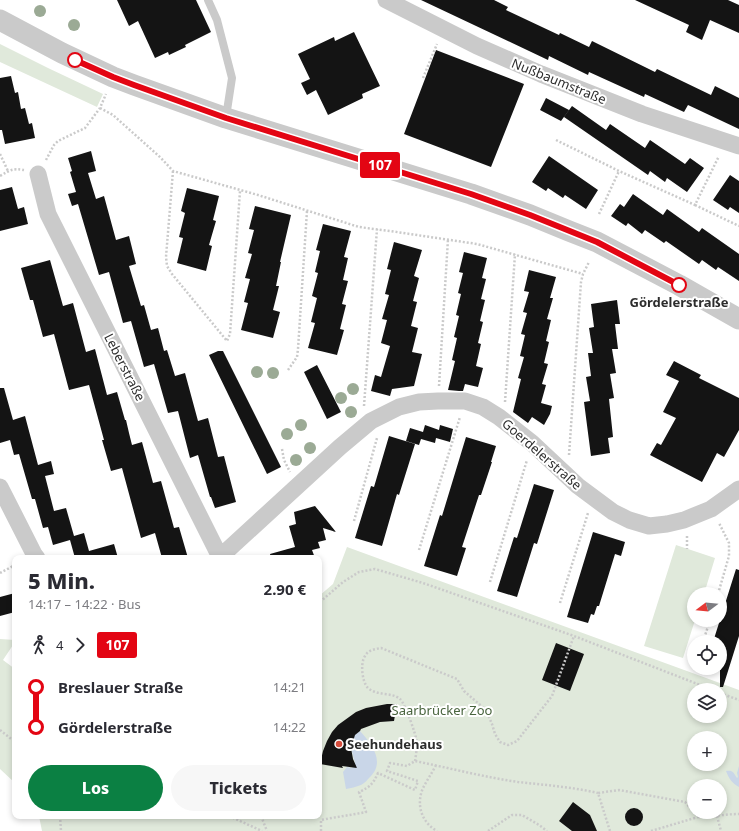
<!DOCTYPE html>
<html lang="de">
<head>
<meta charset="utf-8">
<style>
	body { margin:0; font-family:"Noto Sans",sans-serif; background:#f7f7f7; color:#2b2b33; height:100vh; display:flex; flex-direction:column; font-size:15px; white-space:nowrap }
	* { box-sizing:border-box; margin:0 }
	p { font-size:13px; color:#7c7c81 }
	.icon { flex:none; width:22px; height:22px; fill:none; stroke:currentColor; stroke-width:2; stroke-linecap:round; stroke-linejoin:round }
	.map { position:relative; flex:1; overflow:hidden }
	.side { position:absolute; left:12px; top:555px; width:310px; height:264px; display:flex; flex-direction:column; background:#fff; border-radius:8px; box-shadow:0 2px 6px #0003 }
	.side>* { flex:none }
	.badge { padding:0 8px; border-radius:3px; font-size:14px; line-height:26px }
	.needle { width:26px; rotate:254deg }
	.tools { position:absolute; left:687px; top:587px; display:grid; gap:8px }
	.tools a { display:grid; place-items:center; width:40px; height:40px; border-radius:50%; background:#fff; box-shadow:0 2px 6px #0003; font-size:20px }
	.map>.badge { position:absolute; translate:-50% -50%; box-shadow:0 0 0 2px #fff }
	.legs { display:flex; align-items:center; gap:6px; height:44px; padding:0 16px; font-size:13px }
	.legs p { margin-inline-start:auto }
	.headline { display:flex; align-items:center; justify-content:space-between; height:68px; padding:0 16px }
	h1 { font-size:22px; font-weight:800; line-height:30px }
	.action { display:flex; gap:8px; margin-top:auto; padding:8px 16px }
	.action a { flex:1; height:46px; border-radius:24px; background:#0b8043; color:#fff; font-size:16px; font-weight:800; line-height:46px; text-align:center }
	.action a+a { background:#f7f7f7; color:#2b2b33 }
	ul { padding:0 16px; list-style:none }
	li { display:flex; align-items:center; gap:14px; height:40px; font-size:15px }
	li i { display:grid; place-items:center; width:6px; height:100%; margin:0 5px; background:currentColor }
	li i::after { content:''; width:10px; height:10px; margin:-5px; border:3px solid; border-radius:50%; background:#fff }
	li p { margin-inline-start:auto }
	li:first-child i { background:linear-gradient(#0000 50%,currentColor 0) }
	li:last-child i { background:linear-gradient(currentColor 50%,#0000 0) }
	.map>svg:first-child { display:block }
	.green { fill:#e0e9db; fill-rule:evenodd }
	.water { fill:#c9d6e8 }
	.building { fill:#141414 }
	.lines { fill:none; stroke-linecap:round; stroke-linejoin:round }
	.path { stroke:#cacaca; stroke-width:2.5; stroke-dasharray:2 2; stroke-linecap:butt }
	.service { stroke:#cacaca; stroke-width:8 }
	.minor { stroke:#cacaca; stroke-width:17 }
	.tertiary { stroke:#cacaca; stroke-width:21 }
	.tree { fill:#9baa95 }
	.line-1-casing { stroke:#fff; stroke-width:9 }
	.line-1 { stroke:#e30513; stroke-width:6 }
	.stop-1-dot { fill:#fff; stroke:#e30513; stroke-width:2 }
	.poi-dot { fill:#d64c3c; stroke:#fff; stroke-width:1.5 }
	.labels { text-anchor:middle; stroke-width:4; stroke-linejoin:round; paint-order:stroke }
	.street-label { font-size:13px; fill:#2d2d2d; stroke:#fff }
	.stop-label { font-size:13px; font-weight:bold; fill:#2d2d2d; stroke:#fff }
	.park-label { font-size:13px; fill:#49643e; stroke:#fff }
	.poi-label { font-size:13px; font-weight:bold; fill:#2d2d2d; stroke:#fff; text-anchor:start }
</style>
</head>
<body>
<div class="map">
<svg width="739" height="831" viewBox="0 0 739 831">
	<rect width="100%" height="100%" fill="#fff"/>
	<!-- green -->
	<path class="green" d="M0 44 48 68 103 94 97 107 0 62Z
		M676 545 715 558 704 594H694V620H695L683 658 644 646Z
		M347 547 739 690V831H42L39 816H319V596L333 584ZM694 690H720V716H694ZM694 738H720V764H694ZM694 786H720V812H694Z
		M0 639 15 640V642L3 660 15 669V783L0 769Z"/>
	<!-- water -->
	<path class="water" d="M360 731C371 743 386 762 370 777 367 780 365 783 361 785 356 787 351 788 346 789L343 772 347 767 352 768 355 763 351 748V737Z
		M739 766V787C732 783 729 779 726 771 733 770 733 772 737 778L738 777 737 773Z"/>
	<!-- building -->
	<path class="building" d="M117 0H196L211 32 185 45 186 47 169 55 168 52 155 58 138 21 129 26Z
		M421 0H494L508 7 506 10 559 35 560 33 589 47 592 41 655 72 657 69 711 95 715 86 739 98V129L688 105 684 112 645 94 644 97 589 72 588 75 549 56 548 60Z
		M635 0H728L739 5V33L710 20 702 40 686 32 689 25Z
		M354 32 380 86 362 94 363 98 328 115 316 90 307 95 301 83 310 79 298 54 334 37 335 41Z
		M436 50 524 84 491 167 404 134Z
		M11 76 15 93 18 92 21 109 25 108 29 124 32 123 35 138 5 144 2 130H0V78Z
		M546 98 569 110 561 121 540 110Z
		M572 106 606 130 610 124 645 148 650 140 685 164 690 158 704 168 687 192 667 178 665 182 650 171 648 175 564 117Z
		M91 151 96 171 88 173 96 199 104 196 116 240 129 236 136 264 129 266 141 306 144 305 151 330 158 328 164 351 167 350 175 376 185 373 198 421 208 418 218 457 224 456 236 502 215 508 211 497H210L198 455 190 458 178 411 168 413 154 364 144 367 131 321 123 323 109 272 99 275 78 204 72 206 68 194 76 192 70 172 72 171 68 158Z
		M549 156 598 190 586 209 565 195 563 198 548 188 546 191 532 182Z
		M730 175 739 181V213L730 207 728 210 713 200Z
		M12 187 18 209 24 207 28 224 0 231V190Z
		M187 188 219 196 213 220 216 221 209 245 212 246 206 271 177 263 183 238 179 237 185 213 181 211Z
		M633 194 663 215 667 209 699 232 702 228 739 254V281L718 267 716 270 702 260 699 264 666 241 664 243 645 230 642 234 628 223 626 226 611 216 620 204 624 207Z
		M255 206 291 215 280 262H281L276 286H279L273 310 280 312 273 338 241 330 248 303 244 302 250 279 245 278 252 254 248 253 254 230 249 229Z
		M323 224 351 231 344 257 348 258 343 280 348 281 342 304 346 305 340 329 344 330 337 355 308 348 315 323 311 322 317 298 312 296 318 273 315 272 320 251 316 250Z
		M394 242 422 250 414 276 419 278 413 301 417 302 411 326 418 328 412 352 422 354 414 386 392 389 390 396 371 391 375 375 381 377 390 346 381 343 387 320 382 319 389 295 385 294 391 270 387 269Z
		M464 252 487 258 482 278 486 279 481 299 485 300 480 321 483 322 478 343 481 344 476 366 483 368 478 387 465 384 463 391H459L448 390 455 361 452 360 457 338 454 337 459 316 456 315 461 294 458 293 463 273 459 272Z
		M50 260 63 306 73 303 86 352 95 349 107 395 117 392 125 420H126L129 433 132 445 142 442 153 483 161 481 174 528 179 527 188 558H162L155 533 141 538 122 468 111 471 102 440H104L89 385 69 390 54 334 43 337 33 300H30L21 268Z
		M529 270 556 277 550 298H553L547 319 551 320 546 341 549 342 544 363 548 364 542 384 546 385 541 403 552 406 550 414 544 425 532 417 528 423 513 412 521 379 518 378 524 357 520 356 525 335 521 334 527 313 523 312 529 292 524 291Z
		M617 300 620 324H615L618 349H612L616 373 610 374 614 398 609 399 613 437 608 438 610 453 591 456 584 402 590 401 586 377 591 376 588 353H593L589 328 594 327 591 304Z
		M218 351H223L281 467 267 474 209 355Z
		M674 361 701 375 699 378 739 398V430L724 457 717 453 702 482 650 455 657 443 661 445 676 418 663 412 679 381 666 375Z
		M317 365 341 412 327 419 304 372Z
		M0 388H4L13 420 25 416 38 465 51 461 54 474 45 476 54 511 66 508 74 536 84 533 89 551 114 544 118 558H75L70 540 53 545 48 527 43 528 35 499H32L19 454 14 455 10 440 0 443Z
		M425 425 439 430 440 425 453 429 450 442 436 438 435 443 421 439 419 445 406 441 410 428 423 432Z
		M389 436 415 444 399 495 397 494 382 546 355 538 371 486 374 487Z
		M466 437 496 446 491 462H492L481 495H479L462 547 466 548 457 576 424 566 440 515 442 516Z
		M534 484 554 490 537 544 534 543 517 597 497 591 514 537 517 538Z
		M315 506 336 532 323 528 326 540 318 542 320 548 312 550 315 558H271L270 554 295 547 289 526 296 524 294 512Z
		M593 532 625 542 621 556 615 554 599 606H597L594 615 591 614 588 623 567 617Z
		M736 569 739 570V636L723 687H720V642H713Z
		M15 593V612L0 616V597Z
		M556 643 584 654 570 691 542 680Z
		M387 704H397L394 721 380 722 361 729 360 731 355 735 351 748 353 759 357 768 342 766 343 768 320 764 323 751 327 741 332 732 338 725 356 712 366 708Z
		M573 802 590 815 597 831H572L559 821Z
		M625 817a9 9 0 1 1 18 0a9 9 0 1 1-18 0Z"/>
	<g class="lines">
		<!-- path -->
		<path class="path" d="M423 78 437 44
			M100 108 113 115 161 158 173 171 258 195 359 227 390 231 477 244 583 274
			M556 140 619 171 695 205 719 156
			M0 154 8 171
			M46 160 54 145 58 141 85 128 100 108 106 94
			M173 171 166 257 167 266 172 274 227 341 230 334 240 191
			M0 176C10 170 13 168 24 170
			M695 205 739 226
			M599 214 619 171
			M288 370 297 357 298 349 307 211
			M439 386 448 239
			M505 402 515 254
			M364 406 377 229
			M282 449 284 460 290 472
			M569 455 581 282 583 274 589 262
			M354 521 377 438
			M687 536V549
			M419 550 460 417
			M0 573 15 565
			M490 582 527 460
			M718 594 729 556V543L719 523
			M560 603 588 513
			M319 606 320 602 343 582 359 572 375 569 423 583 574 636 713 690
			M703 642 710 620
			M720 693 739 700
			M0 730 15 742
			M415 761C416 755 417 748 417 742 416 735 405 703 400 699 392 692 377 696 368 688 362 682 360 663 365 656 368 650 375 649 381 648L457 679 464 691 486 710 492 724 495 734 500 742 508 745 517 741 552 696 574 636
			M436 765C432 773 427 780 423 788 416 804 421 822 437 831
			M60 816 61 831
			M229 816 262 831
			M261 816 267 831
			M717 816 721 831
			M321 831V820C336 817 351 815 366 812L359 792C370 787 373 784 378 773L415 790 418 781 387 771 390 763 407 766 415 761C449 768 484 777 518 782 545 785 572 787 598 793
			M488 831 512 815H522L539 825 547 831
			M610 831 598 793 619 790 685 802 698 817C712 817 725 814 739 814
			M651 831 698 817"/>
		<!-- service -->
		<path class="service" d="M208 0 217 20 232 78 226 117"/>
		<!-- minor -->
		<path class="minor" d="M386 0 477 46 541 74 642 114 739 146
			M38 174 48 214 220 557
			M0 487 34 554 37 558
			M219 558 340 447 371 421 399 407 419 402 438 401H465L483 407 499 417 532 443 578 486 613 512 629 520 649 526 667 524 684 520 711 509 739 489"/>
		<!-- tertiary -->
		<path class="tertiary" d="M0 20 62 53 113 77 134 85 226 118 471 194 530 215 569 231 597 242 679 285 739 319"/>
	</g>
	<!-- trees -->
	<g class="tree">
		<circle cx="40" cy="11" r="6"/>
		<circle cx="74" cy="25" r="6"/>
		<circle cx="257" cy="372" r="6"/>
		<circle cx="273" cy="373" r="6"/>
		<circle cx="353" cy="389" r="6"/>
		<circle cx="341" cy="398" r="6"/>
		<circle cx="351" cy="412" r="6"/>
		<circle cx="301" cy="425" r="6"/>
		<circle cx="287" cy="434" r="6"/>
		<circle cx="310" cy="448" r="6"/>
		<circle cx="296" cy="460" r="6"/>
	</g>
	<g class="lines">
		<!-- line-1 casing -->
		<g class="line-1-casing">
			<path id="line-1" d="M75 60 113 77 134 85 226 118 471 194 530 215 597 242 679 285"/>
		</g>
		<!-- line-1 -->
		<use href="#line-1" class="line-1"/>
	</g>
	<!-- markers -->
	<g class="stop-1-dot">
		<circle cx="75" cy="60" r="7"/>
		<circle cx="679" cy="285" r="7"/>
	</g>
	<circle class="poi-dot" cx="339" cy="744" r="4"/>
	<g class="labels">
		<!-- street labels -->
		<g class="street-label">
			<text transform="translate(559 81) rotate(22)" y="5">Nußbaumstraße</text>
			<text transform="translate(125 367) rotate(63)" y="5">Leberstraße</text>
			<text transform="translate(542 454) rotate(41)" y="5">Goerdelerstraße</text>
		</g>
		<!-- stop labels -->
		<g class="stop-label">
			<text x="679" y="307">Gördelerstraße</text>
		</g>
		<!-- park labels -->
		<g class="park-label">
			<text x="442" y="715">Saarbrücker Zoo</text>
		</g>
		<!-- poi labels -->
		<g class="poi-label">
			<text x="347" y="749">Seehundehaus</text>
		</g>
	</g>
</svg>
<div class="tools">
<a><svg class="needle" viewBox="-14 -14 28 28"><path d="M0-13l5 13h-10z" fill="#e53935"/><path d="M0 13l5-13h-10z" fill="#7c7c81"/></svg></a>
<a><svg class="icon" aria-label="locate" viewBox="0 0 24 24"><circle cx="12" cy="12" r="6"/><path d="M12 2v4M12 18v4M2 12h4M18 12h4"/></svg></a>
<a><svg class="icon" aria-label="layers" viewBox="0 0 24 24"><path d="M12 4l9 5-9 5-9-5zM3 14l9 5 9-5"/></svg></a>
<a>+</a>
<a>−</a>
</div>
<b class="badge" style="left:380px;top:165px;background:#e30513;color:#fff">107</b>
<section class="side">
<div class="headline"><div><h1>5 Min.</h1><p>14:17 – 14:22 · Bus</p></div><b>2.90 €</b></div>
<div class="legs"><svg class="icon" aria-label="walk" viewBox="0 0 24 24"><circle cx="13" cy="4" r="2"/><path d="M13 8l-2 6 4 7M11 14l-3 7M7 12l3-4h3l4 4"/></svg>4<svg class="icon" aria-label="forward" viewBox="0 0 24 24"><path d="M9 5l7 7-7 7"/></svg><b class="badge" style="background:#e30513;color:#fff">107</b></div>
<ul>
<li><i style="color:#e30513"></i><b>Breslauer Straße</b><p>14:21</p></li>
<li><i style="color:#e30513"></i><b>Gördelerstraße</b><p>14:22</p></li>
</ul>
<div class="action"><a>Los</a><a>Tickets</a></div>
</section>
</div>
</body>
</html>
